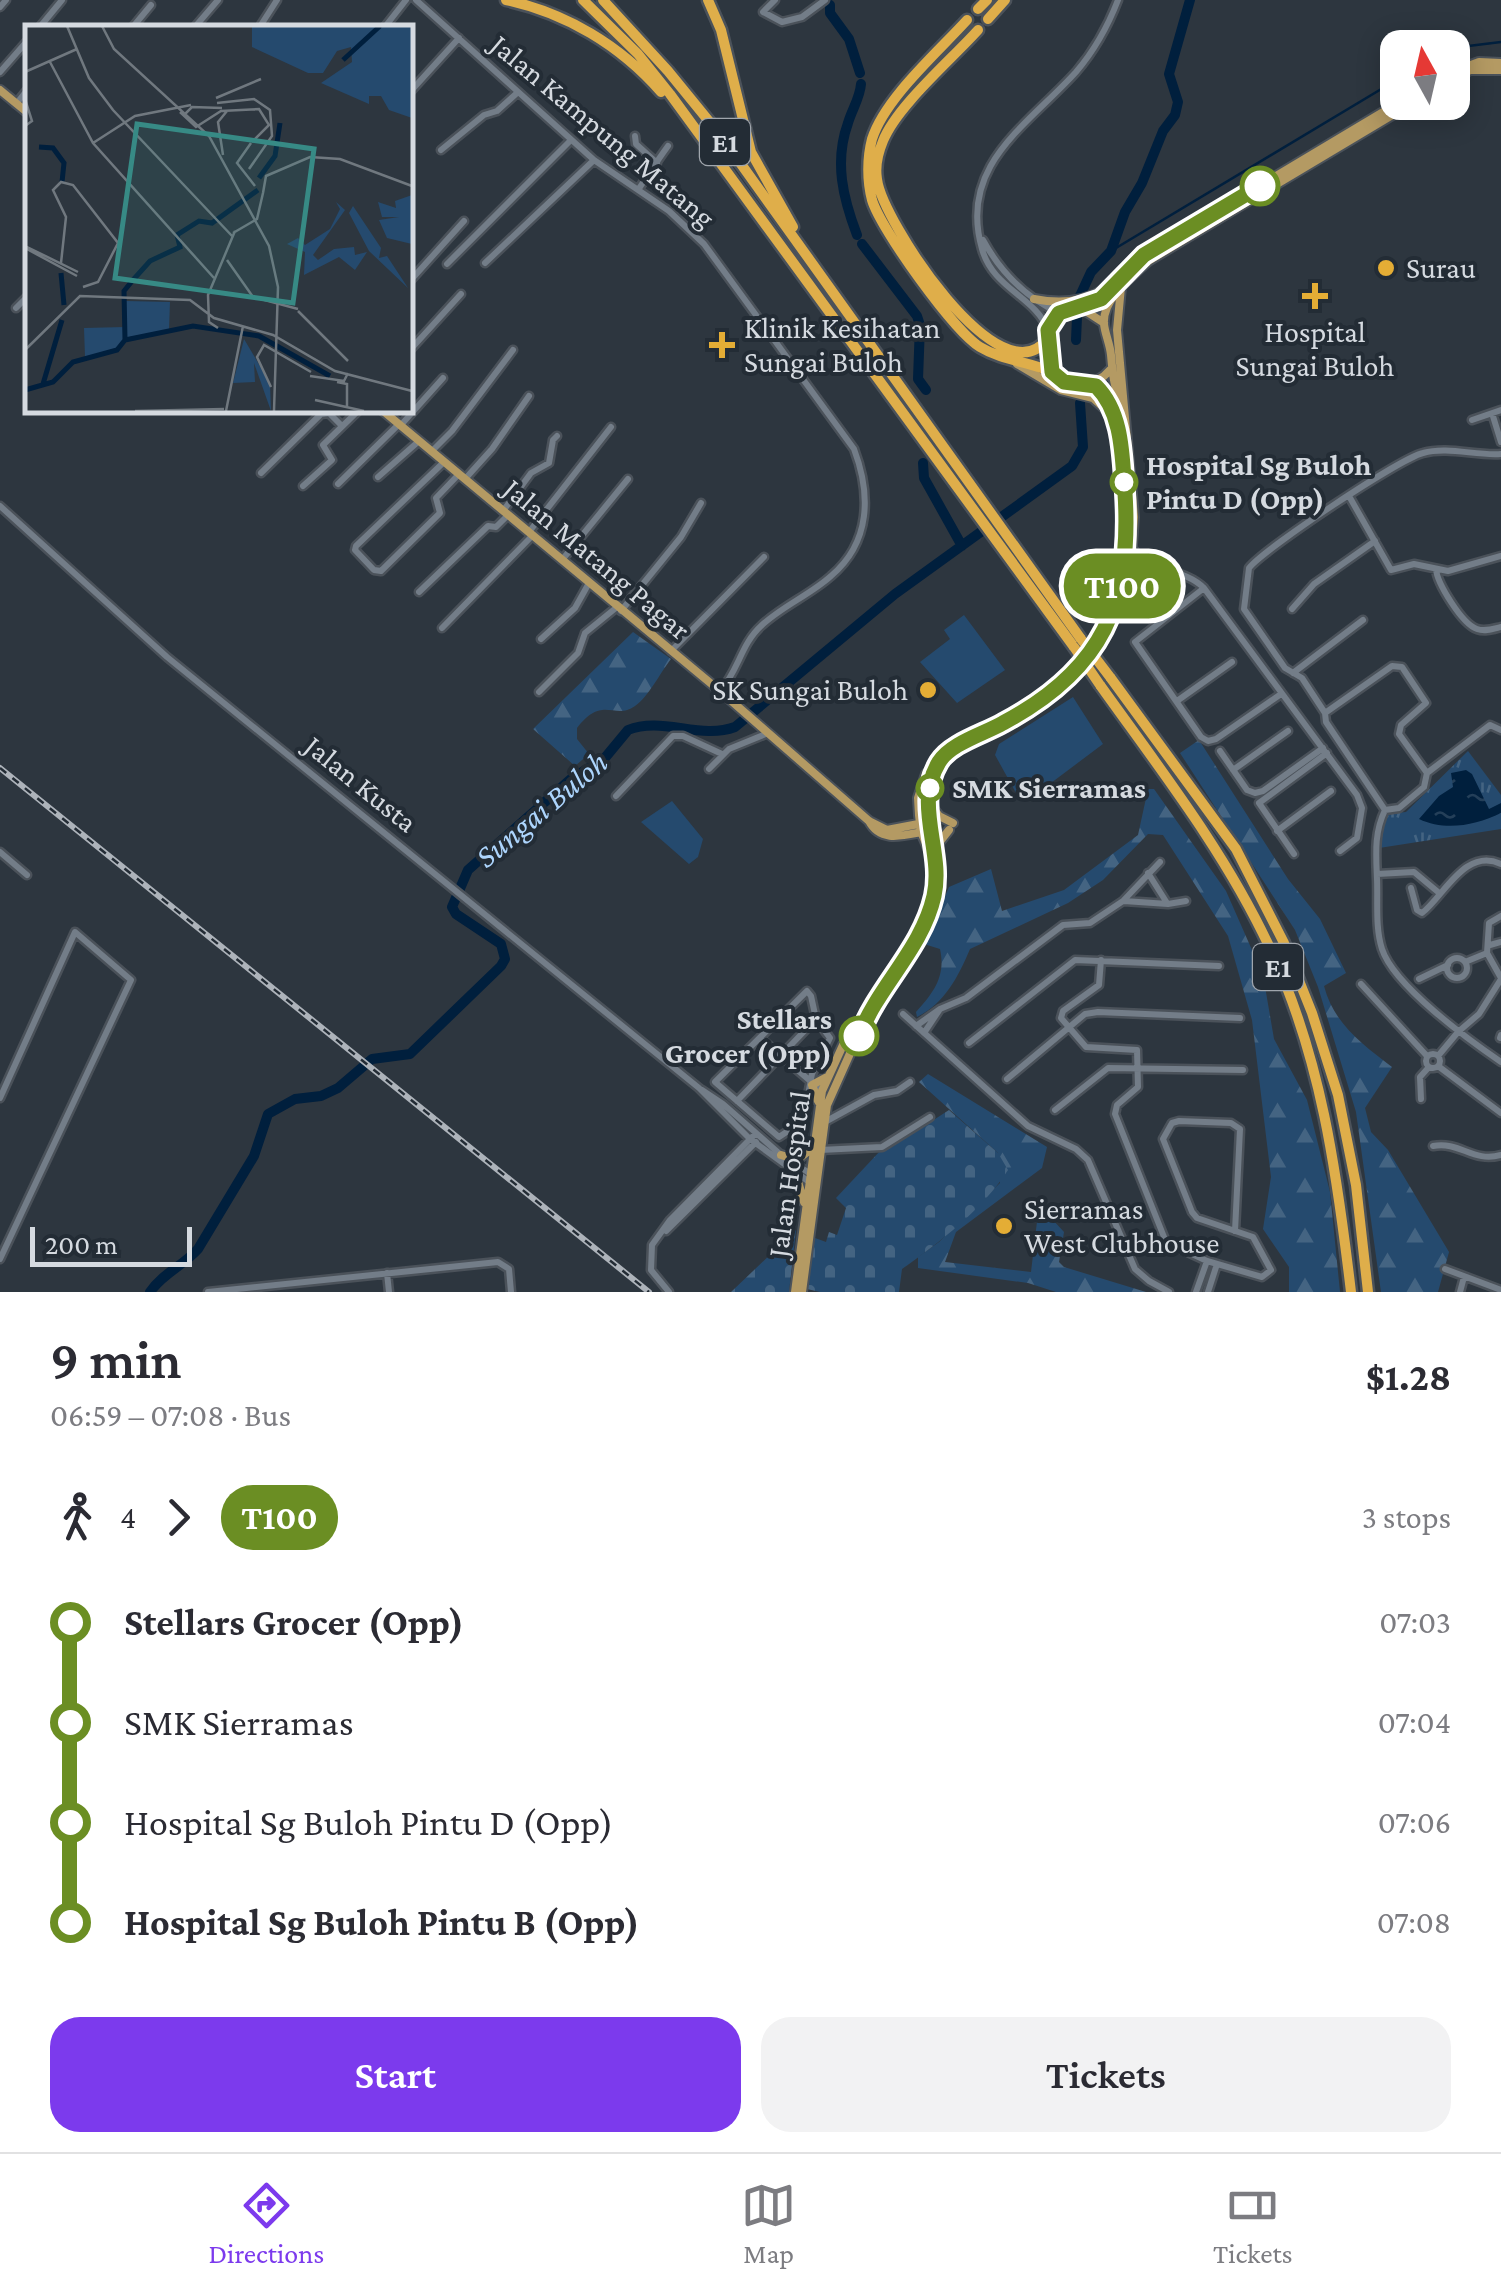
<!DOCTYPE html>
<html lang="en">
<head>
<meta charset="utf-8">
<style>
	body { margin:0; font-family:"Crimson Pro",serif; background:#f2f2f3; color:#2b2b33; height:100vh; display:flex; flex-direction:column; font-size:38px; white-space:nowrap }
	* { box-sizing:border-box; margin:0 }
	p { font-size:32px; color:#7c7c81 }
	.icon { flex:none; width:55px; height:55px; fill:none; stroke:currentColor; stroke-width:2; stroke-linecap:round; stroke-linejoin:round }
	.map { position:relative; height:1292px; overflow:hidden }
	.side { display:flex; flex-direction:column; background:#fff; flex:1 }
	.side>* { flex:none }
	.badge { padding:0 20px; border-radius:32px; font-size:35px; line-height:65px }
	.needle { width:65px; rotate:352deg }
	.tools { position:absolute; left:1380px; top:30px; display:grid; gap:20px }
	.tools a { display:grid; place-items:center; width:90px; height:90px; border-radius:20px; background:#fff; box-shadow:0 5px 25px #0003; font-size:50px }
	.scale { position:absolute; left:30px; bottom:25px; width:162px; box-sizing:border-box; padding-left:10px; border:5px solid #d5dae0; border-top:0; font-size:28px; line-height:35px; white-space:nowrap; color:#d5dae0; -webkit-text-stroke:8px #232c35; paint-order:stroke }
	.map>.badge { position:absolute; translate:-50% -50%; box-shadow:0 0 0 5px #fff }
	.legs { display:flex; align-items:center; gap:15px; height:110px; padding:0 50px; font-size:32px }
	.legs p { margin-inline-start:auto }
	.overview { display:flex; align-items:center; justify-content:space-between; height:170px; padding:0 50px }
	h1 { font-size:55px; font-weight:600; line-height:75px }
	.button { display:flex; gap:20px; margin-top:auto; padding:20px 50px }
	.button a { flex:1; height:115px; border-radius:30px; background:#7c3aed; color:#fff; font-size:40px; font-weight:600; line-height:115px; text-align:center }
	.button a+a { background:#f2f2f3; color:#2b2b33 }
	ul { padding:0 50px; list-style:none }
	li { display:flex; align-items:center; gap:35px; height:100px; font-size:38px }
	li i { display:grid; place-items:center; width:15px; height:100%; margin:0 12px; background:currentColor }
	li i::after { content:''; width:25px; height:25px; margin:-12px; border:8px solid; border-radius:50%; background:#fff }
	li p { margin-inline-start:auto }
	li:first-child i { background:linear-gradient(#0000 50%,currentColor 0) }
	li:last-child i { background:linear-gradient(currentColor 50%,#0000 0) }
	.tabs { display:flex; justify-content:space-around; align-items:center; height:140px; border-top:2px solid #e1e1e2; background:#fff; font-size:28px; color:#7c7c81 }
	.tabs a { display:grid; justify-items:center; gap:5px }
	.tabs .selected { color:#7c3aed }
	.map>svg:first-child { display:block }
	.grass { fill:url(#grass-tufts) }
	.forest { fill:url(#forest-firs) }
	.cemetery { fill:url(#cemetery-stones) }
	.garden { fill:#254a6e }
	.water { fill:url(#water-ripples) }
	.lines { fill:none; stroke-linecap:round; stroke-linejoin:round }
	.stream { stroke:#001f3d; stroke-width:2.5 }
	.river { stroke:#001f3d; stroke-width:10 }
	.minor-casing { stroke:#4b525a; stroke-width:11 }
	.major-casing { stroke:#4b525a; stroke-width:12 }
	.highway-casing { stroke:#4b525a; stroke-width:15 }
	.minor { stroke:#737d88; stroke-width:6 }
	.major { stroke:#b49a63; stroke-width:8 }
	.highway { stroke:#dfae4a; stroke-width:10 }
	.rail-casing { stroke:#adb3ba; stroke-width:6 }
	.rail { stroke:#232c35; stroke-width:2.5; stroke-dasharray:8; stroke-linecap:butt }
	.highway-bridge-casing { stroke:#4b525a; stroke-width:15; stroke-linecap:butt }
	.highway-bridge { stroke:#dfae4a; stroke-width:10 }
	.line-1-casing { stroke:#fff; stroke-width:22 }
	.line-1 { stroke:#6b8e23; stroke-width:15 }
	.stop-1-dot { fill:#fff; stroke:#6b8e23; stroke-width:5 }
	.poi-dot { fill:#e4ad35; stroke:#232c35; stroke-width:4 }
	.labels { text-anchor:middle; stroke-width:8; stroke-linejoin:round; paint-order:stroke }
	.shield { fill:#232c35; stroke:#a0a6ad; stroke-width:2.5 }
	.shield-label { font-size:28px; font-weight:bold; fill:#d5dae0 }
	.street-label { font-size:30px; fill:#d5dae0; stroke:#232c35 }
	.poi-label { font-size:30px; fill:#d5dae0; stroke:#232c35; text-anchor:start }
	.stop-label { font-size:30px; font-weight:bold; fill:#d5dae0; stroke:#232c35; text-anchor:start }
	.water-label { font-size:32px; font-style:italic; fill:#add5fd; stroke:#232c35 }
	.inset-river { fill:none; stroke:#001f3d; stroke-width:5 }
	.inset-road { fill:none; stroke:#70787f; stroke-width:2.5 }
	.view { fill:#378a85; fill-opacity:0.15; stroke:#378a85; stroke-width:5 }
	.inset-edge { fill:none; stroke:#d5dae0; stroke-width:5 }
</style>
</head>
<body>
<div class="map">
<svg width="1501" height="1292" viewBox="0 0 1501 1292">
	<defs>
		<pattern id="grass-tufts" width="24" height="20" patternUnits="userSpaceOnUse" patternTransform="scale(2.5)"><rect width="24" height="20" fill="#254a6e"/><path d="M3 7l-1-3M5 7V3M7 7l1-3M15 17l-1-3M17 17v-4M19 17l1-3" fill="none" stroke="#446482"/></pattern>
		<pattern id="forest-firs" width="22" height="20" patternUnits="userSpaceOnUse" patternTransform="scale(2.5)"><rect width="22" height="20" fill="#254a6e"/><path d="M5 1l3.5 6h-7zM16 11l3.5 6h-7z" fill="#446482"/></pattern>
		<pattern id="cemetery-stones" width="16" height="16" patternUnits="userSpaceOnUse" patternTransform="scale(2.5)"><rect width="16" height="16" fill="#254a6e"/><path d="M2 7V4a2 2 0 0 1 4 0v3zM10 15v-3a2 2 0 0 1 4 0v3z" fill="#446482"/></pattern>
		<pattern id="water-ripples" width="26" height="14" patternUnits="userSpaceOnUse" patternTransform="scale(2.5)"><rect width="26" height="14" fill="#001f3d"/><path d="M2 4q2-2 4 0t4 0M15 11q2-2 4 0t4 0" fill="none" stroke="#243f59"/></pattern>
	</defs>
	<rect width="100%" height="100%" fill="#2d363f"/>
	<!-- grass -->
	<path class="grass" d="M1468 751 1501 795V829L1379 848 1387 814 1406 812Z"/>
	<!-- forest -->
	<path class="forest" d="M633 632 671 659C660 673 649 696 635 706 614 721 603 694 577 728V739L589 754 575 766 533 729Z
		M1199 740 1288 879 1320 919 1346 973 1324 986C1334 1024 1362 1044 1392 1067L1365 1108 1371 1132 1388 1150 1449 1252 1438 1292H1381L1356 1112 1318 987 1295 930 1180 753Z
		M1148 789H1154L1226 891 1263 975 1274 1039 1307 1100 1330 1192 1340 1292H1289V1267L1263 1229 1271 1177 1252 1020 1228 936 1163 835 1148 834 1103 880 1068 903 970 949C958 977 945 1003 917 1017L916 1012C934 992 946 976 940 949L924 944 949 887 991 869 1002 911 1064 890 1138 835Z
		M928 1074 1047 1147 1042 1168 956 1232 945 1262 1031 1272 1039 1205 1064 1232 1059 1262 1064 1267 1146 1292H1056L1028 1283 918 1268V1257L939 1242 1000 1183 998 1153 919 1082Z"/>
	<!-- cemetery -->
	<path class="cemetery" d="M949 1110 998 1153 1008 1170C982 1210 940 1242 902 1269L899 1292H820L807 1289 815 1238 826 1242 829 1232 837 1235 846 1208 836 1198 881 1150 892 1147Z
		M796 1230 789 1292H731Z"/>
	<!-- garden -->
	<path class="garden" d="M964 615 1005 670 957 703 920 662 950 639 944 630Z
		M1073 697 1103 744 1047 786 1020 800 995 755 999 744Z
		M672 801 703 839 698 857 689 864 641 822Z"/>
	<!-- water -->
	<path class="water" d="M1466 770 1472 774 1489 809 1501 803V813C1475 826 1444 831 1419 819L1439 796 1453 787 1451 773Z"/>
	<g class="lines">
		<!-- stream -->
		<path class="stream" d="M1452 48 1501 42
			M1111 251 1398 79"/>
		<!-- river -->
		<path class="river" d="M830 5V13L849 39 860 73
			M857 235C843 198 834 162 848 123 852 109 860 98 861 84
			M862 244 917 316 920 325 918 379 926 390
			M1079 298 1091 272 1111 251 1125 212 1142 183 1163 131 1175 115 1178 102 1169 74 1190 0
			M1076 340 1077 317
			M923 463 924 478 962 546
			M150 1292C163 1273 183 1266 198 1249L254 1156 268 1114 295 1099 321 1096 338 1088 372 1059 410 1054 501 966 505 959 501 944 456 914 452 907 468 870 572 778 604 759 628 730C662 716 700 740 735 727L895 594 1072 466 1083 447 1080 403"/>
		<!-- minor casing -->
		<g class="minor-casing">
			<path id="minor" d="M416 0 594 160 669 211 704 244 854 449C871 494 871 542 831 576 810 595 782 606 761 626 741 644 738 672 720 691
				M775 0 763 12 782 22 802 17 825 0
				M0 7 6 0
				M39 28 62 0
				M132 28 151 5
				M194 28 218 0
				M259 28 277 0
				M384 28 406 0
				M0 72 28 40
				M410 92 459 38
				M16 104 28 89
				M635 136 636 144 657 163
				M441 150 484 115 497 111 517 93
				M638 190C648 175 657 161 668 146
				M983 240C1001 273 1025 297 1059 313
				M485 263 594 160
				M447 264 571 140
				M410 281 464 221
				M16 308 28 296
				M1048 330C1036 297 993 289 982 249 958 165 1027 126 1076 72 1094 51 1108 26 1118 0
				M410 350 461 294
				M1492 413 1501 442
				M1472 420 1501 410
				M401 425 443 378
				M432 451 452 431 513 350
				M444 462 356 546 355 550 374 570 381 571 440 513 436 498 459 474
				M261 473 321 414 329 413 341 425
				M378 477 419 441
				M465 479 492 449 529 396
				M338 484 399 424
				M303 486 332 460 323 445 359 410
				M1349 496 1391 570 1414 564 1448 571 1501 556
				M0 506 167 657 699 1088 750 1139 812 1184
				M503 511 531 473 549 463 553 440 557 436
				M529 532 611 427
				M1134 550C1148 573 1183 567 1204 588L1357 795 1362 808 1357 838 1340 851
				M562 560 628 479
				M1436 569C1437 583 1462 624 1477 629 1485 632 1493 629 1501 627
				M1129 585 1142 572 1185 576
				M1204 588 1135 642 1201 737 1208 741 1216 739 1281 694
				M419 592 488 526 496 527 508 515
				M1292 609 1314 584 1375 541
				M621 611 681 537 701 503
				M442 628 533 535
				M541 639 575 608 589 583
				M671 651 764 557
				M1293 673 1363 620
				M539 692 578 653 585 633 617 607
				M1177 701 1232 662
				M1325 713 1392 666 1402 667 1426 703 1401 725 1399 734 1427 773
				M1220 751 1247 790 1255 793 1263 791 1323 748
				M709 769 729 749 768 733
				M1233 770 1288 731
				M616 796 673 736H683L722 754
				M1385 810 1326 722 1325 713 1302 678 1285 668 1244 609 1249 568C1264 549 1399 459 1423 453 1448 446 1476 456 1501 454
				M1385 810C1374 833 1376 854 1377 879 1378 902 1375 927 1382 949 1394 986 1469 1040 1501 1062
				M1385 810 1399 808 1424 787 1427 773 1490 725 1501 730
				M1277 831 1331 791
				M0 852 27 875
				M1294 854 1259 803 1327 753
				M1148 873 1167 903
				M1377 874 1414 872 1438 892
				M1411 888 1417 910 1422 913C1444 896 1465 847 1501 864
				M1124 901 1168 904 1186 901
				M1501 916 1489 923 1487 953 1501 978
				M1490 945 1501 942
				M1447 968a10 10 0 1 1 20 0a10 10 0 1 1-20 0Z
				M1101 960 1099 985 1063 1011 1061 1018 1086 1047 1137 1050 1138 1087 1117 1105 1115 1114 1166 1242 1207 1261 1262 1277 1271 1270 1253 1237 1197 1218 1192 1212 1163 1139 1172 1123 1179 1121 1231 1123 1240 1129 1235 1231
				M1465 962 1487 953
				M1419 979 1448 965
				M1361 984 1427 1056
				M807 991 811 996 816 1019 830 1038 812 1074 803 1121 779 1137 715 1082Z
				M940 1009 966 998 1063 925 1090 923 1123 901 1160 862
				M903 1014 1028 1126 1076 1149 1088 1160 1135 1269 1149 1281 1169 1292
				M916 1026 940 1009 924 1033
				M760 1038 822 1091
				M1500 1038 1501 1035
				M969 1043 1075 960 1219 966
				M1426 1061a7 7 0 1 1 14 0a7 7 0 1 1-14 0Z
				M1438 1056 1458 1032 1479 1014 1501 979
				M1438 1066 1501 1113
				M1007 1079 1085 1014 1098 1012 1240 1018
				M702 1090 723 1104 781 1155 814 1176
				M0 1098 75 932 131 980 0 1259
				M1421 1099 1420 1077 1429 1067
				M737 1101 816 1019
				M1055 1110 1108 1068 1243 1070
				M823 1123 874 1095 897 1091 910 1082
				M1433 1146C1460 1141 1473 1163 1501 1155
				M820 1150 882 1147 930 1117
				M666 1231 756 1142
				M1445 1269 1501 1290
				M387 1273 389 1292
				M208 1292 498 1262 509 1269 511 1292
				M669 1292 651 1270 652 1245 670 1220 756 1133
				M1196 1292 1207 1261
				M1208 1292 1217 1264
				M1460 1292 1464 1277"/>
		</g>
		<!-- major casing -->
		<g class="major-casing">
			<path id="major" d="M1452 72 1479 62 1501 63
				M1452 80 1470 70H1501
				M0 90 28 113
				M1034 299C1059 304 1083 303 1106 289
				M1081 308 1104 323
				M1017 364 1061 390 1093 398 1112 415
				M1110 370C1095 388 1069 389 1052 372L1047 339 1048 330 1059 313 1101 299 1144 255 1400 102
				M1091 383 1110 400 1116 413 1124 481 1127 555 1122 583 1097 646
				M1122 408C1114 385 1113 378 1111 355 1110 344 1105 334 1104 324 1102 299 1132 276 1148 261L1414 102
				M382 410 720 691 869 821 887 830 929 822
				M929 803 939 816 953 823
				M869 821C880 842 901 836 922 832
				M934 849 949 830
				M935 864 921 832 919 815 918 798 926 774 956 747 1042 700 1073 675 1104 640 1129 585 1134 517 1117 330 1121 287
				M818 1101 812 1085 825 1078
				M781 1155 797 1160 811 1149
				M796 1175 804 1202
				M795 1292 822 1091 843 1045 882 996 930 912 936 874 927 812 936 768
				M802 1292 827 1105 865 1020"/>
		</g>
		<!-- highway casing -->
		<g class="highway-casing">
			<path id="highway" d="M506 0C566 13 620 45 661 92
				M583 0 638 54 670 94 1074 647
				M603 0 668 71 721 136 1081 639
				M708 0 721 30 751 152 793 227
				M978 9 987 0
				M988 19 1005 0
				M967 20C938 52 885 98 872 139 867 158 867 181 872 200 881 230 954 331 980 347 1003 361 1028 361 1052 372
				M978 30C951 60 897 106 883 141 878 153 875 167 877 179 882 221 1001 402 1047 339
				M1110 677 1236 849 1284 943 1312 1013 1338 1095 1356 1185 1368 1292
				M1100 685C1160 769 1225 852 1269 946 1321 1055 1337 1174 1351 1292"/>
		</g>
		<!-- minor -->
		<use href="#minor" class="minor"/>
		<!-- major -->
		<use href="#major" class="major"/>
		<!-- highway -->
		<use href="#highway" class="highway"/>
		<!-- rail casing -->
		<g class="rail-casing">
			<path id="rail" d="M0 768 649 1292"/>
		</g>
		<!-- rail -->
		<use href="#rail" class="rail"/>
		<!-- highway-bridge casing -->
		<g class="highway-bridge-casing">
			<path id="highway-bridge" d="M1081 639 1110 677
				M1074 647 1100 685"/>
		</g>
		<!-- highway-bridge -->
		<use href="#highway-bridge" class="highway-bridge"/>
	</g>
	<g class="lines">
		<!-- line-1 casing -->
		<g class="line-1-casing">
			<path id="line-1" d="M859 1036C878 986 922 949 934 896 944 851 913 805 939 762 951 743 984 734 1003 723 1103 670 1132 603 1125 493 1122 456 1123 413 1096 386L1064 382 1052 372 1048 330 1059 313 1101 299 1144 255 1260 186"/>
		</g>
		<!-- line-1 -->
		<use href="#line-1" class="line-1"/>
	</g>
	<!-- markers -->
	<g class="stop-1-dot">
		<circle cx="1260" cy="186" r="18"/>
		<circle cx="1124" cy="482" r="12"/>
		<circle cx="930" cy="788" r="12"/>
		<circle cx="859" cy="1036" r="18"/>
	</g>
	<g class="poi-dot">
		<circle cx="1386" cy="268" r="10"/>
		<path d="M1310 281h10v10h10v10h-10v10h-10v-10h-10v-10h10z"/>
		<path d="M717 330h10v10h10v10h-10v10h-10v-10h-10v-10h10z"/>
		<circle cx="928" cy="690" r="10"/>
		<circle cx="1004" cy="1226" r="10"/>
	</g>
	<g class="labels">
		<!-- shield labels -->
		<g class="shield">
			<rect x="700" y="119" width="50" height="46" rx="8"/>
			<rect x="1253" y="944" width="50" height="46" rx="8"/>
		</g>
		<g class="shield-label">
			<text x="725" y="152">E1</text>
			<text x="1278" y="977">E1</text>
		</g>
		<!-- street labels -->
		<g class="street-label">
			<text transform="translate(603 131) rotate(40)" y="10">Jalan Kampung Matang</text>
			<text transform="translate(597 559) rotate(40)" y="10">Jalan Matang Pagar</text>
			<text transform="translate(361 784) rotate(39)" y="10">Jalan Kusta</text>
			<text transform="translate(789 1174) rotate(-82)" y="10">Jalan Hospital</text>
		</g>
		<!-- poi labels -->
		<g class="poi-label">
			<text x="1406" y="278">Surau</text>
			<text x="744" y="338">Klinik Kesihatan<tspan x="744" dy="34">Sungai Buloh</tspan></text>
			<text x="1315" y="342" text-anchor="middle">Hospital<tspan x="1315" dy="34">Sungai Buloh</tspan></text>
			<text x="908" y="700" text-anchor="end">SK Sungai Buloh</text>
			<text x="1024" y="1219">Sierramas<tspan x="1024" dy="34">West Clubhouse</tspan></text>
		</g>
		<!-- stop labels -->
		<g class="stop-label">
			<text x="1146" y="475">Hospital Sg Buloh<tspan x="1146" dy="34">Pintu D (Opp)</tspan></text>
			<text x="952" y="798">SMK Sierramas</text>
			<text x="832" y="1029" text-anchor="end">Stellars<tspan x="832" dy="34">Grocer (Opp)</tspan></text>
		</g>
		<!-- water labels -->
		<g class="water-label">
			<text transform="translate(541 809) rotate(-40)" y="11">Sungai Buloh</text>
		</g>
	</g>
	<!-- overview -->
	<g transform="translate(25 25)">
		<rect width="388" height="388" fill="#2d363f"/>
		<path d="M311 177 320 185 288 230 293 235 309 224 329 222 330 230 342 227 330 245 314 232 279 250 280 227 262 219 273 213 280 220 305 204 315 184ZM328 181 356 223 354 233 362 231 383 263 344 226 324 188Z" fill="#254a6e"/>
		<path d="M227 1H387V93L364 85 356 71H344V79L296 58 327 37 326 22 312 26 298 48H283L227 22ZM387 170V219L362 213 354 195 374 192H357L353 177 371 183 370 176ZM101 276 145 277 144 305 99 313 92 325 60 332 59 303 100 302ZM219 314 245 358 246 386 229 338 230 357 208 358Z" fill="#254a6e"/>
		<path class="inset-river" d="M318 35 355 1M14 122 28 123 39 138 37 157M234 153 250 131 255 98M36 248 39 280M100 315 168 301 234 311 305 351M18 359 37 295M0 365 28 357 48 337 92 325 100 315 99 266 108 255 125 236 155 222 152 210 174 196 187 198 233 165"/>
		<path class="inset-road" d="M42 1 64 53 88 85 208 212M77 1 89 24 184 111 244 221 253 262 249 386M25 37 68 118 189 253M0 47 52 24M191 73 236 54M0 74 7 96 0 101M192 78 229 74 245 85 247 111 224 144M155 87 171 102 196 86 234 84 244 100 227 117M158 91 167 82 197 83M68 118 110 91 166 80M226 118 212 138 230 161M198 130 193 97 202 86M238 168 241 151 285 132 315 134 387 161M208 208 232 194 238 168M0 221 53 247M0 223 52 251M202 235 228 272 273 284M36 238 41 192 28 165 36 157 48 160 93 218 73 257 58 262M273 286 323 336M193 303 184 297 183 270 210 206M0 325 55 271 165 275 189 293 248 310 310 346 387 366M285 351 319 356 323 348M312 357 322 359V382M246 362 232 332 239 320 286 347M290 375 339 386M110 386 199 384M201 386 218 301"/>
		<path class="view" d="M112 99 289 124 268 278 90 253Z"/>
		<rect width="388" height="388" class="inset-edge"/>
	</g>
</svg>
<div class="tools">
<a><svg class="needle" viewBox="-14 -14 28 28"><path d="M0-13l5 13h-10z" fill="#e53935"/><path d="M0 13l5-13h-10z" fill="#7c7c81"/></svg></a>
</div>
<div class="scale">200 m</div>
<b class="badge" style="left:1122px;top:586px;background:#6b8e23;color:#fff">T100</b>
</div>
<section class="side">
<div class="overview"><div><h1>9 min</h1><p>06:59 – 07:08 · Bus</p></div><b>$1.28</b></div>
<div class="legs"><svg class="icon" aria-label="walk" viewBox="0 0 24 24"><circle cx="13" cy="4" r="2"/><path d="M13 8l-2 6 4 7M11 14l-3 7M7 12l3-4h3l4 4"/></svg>4<svg class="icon" aria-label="forward" viewBox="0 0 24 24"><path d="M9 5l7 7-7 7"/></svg><b class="badge" style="background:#6b8e23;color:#fff">T100</b><p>3 stops</p></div>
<ul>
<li><i style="color:#6b8e23"></i><b>Stellars Grocer (Opp)</b><p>07:03</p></li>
<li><i style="color:#6b8e23"></i><span>SMK Sierramas</span><p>07:04</p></li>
<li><i style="color:#6b8e23"></i><span>Hospital Sg Buloh Pintu D (Opp)</span><p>07:06</p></li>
<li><i style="color:#6b8e23"></i><b>Hospital Sg Buloh Pintu B (Opp)</b><p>07:08</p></li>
</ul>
<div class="button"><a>Start</a><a>Tickets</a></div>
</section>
<nav class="tabs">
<a class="selected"><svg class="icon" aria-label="directions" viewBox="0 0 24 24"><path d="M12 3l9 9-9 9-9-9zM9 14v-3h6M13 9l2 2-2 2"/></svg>Directions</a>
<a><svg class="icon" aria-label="map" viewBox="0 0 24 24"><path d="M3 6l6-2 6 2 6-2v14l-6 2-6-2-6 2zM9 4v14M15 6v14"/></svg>Map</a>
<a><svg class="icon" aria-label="tickets" viewBox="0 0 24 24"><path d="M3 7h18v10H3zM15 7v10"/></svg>Tickets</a>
</nav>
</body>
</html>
